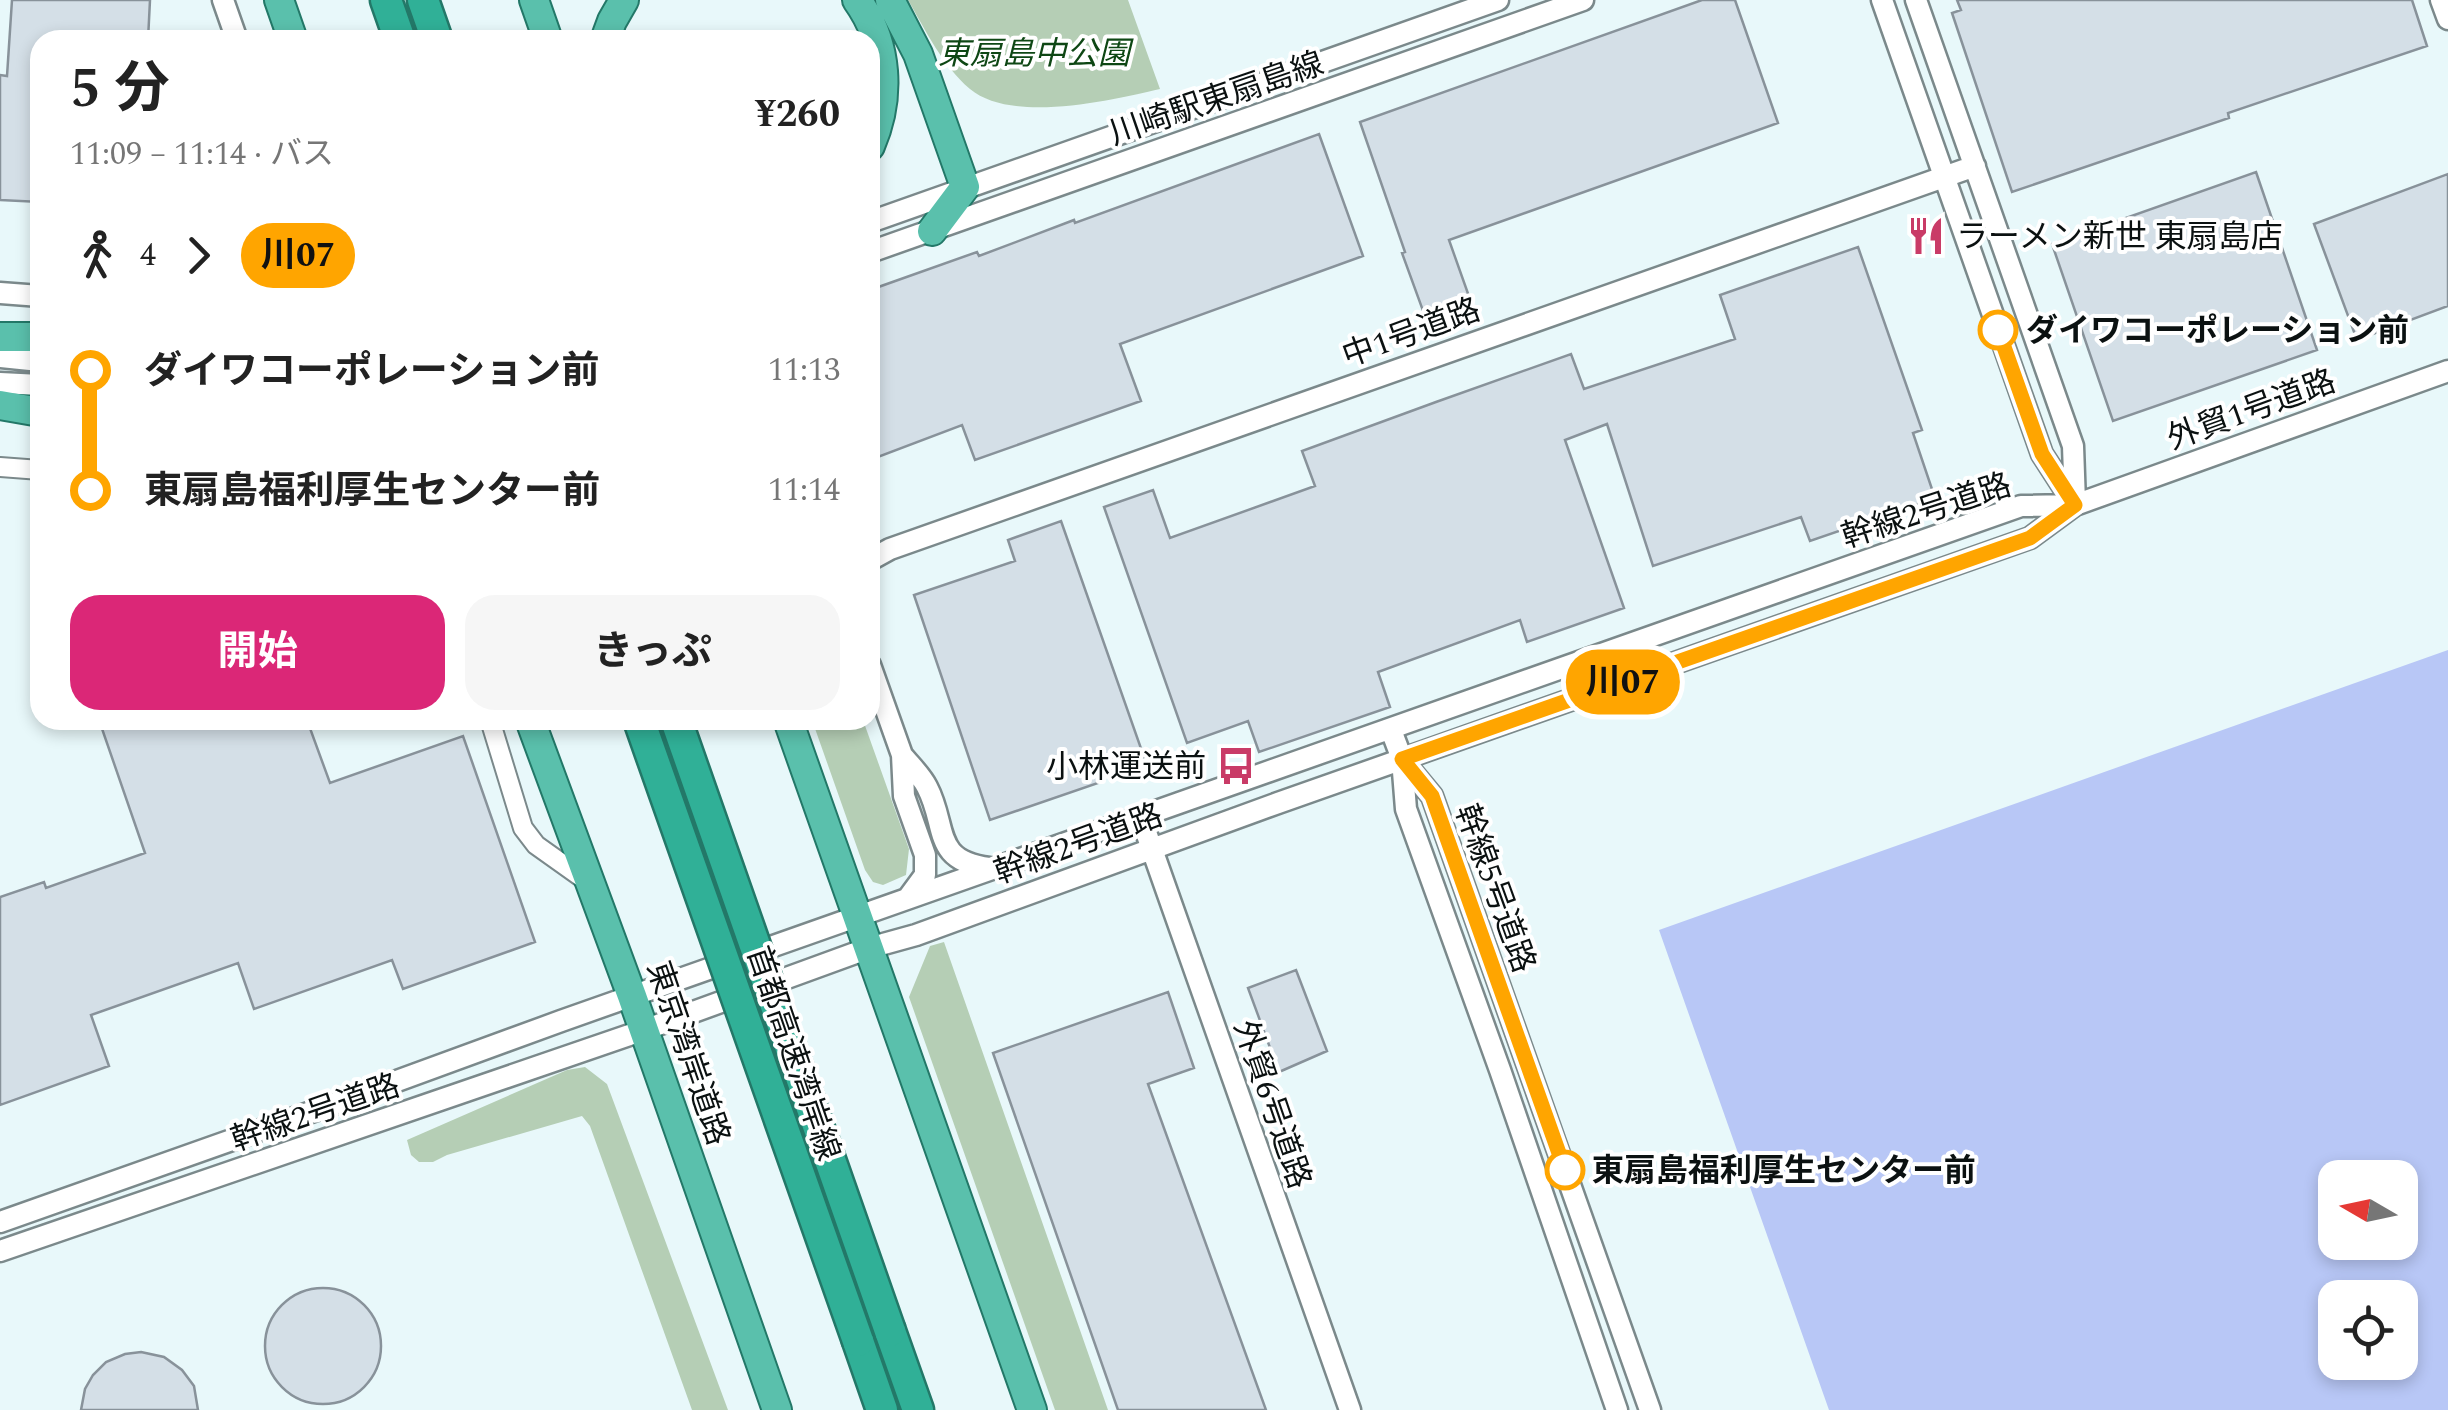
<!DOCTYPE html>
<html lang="ja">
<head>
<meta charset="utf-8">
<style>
	body { margin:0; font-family:Spectral,"Noto Sans JP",serif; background:#f6f6f6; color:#222; height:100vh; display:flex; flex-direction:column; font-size:38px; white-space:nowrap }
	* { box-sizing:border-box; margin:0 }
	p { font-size:32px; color:#767676 }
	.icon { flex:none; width:55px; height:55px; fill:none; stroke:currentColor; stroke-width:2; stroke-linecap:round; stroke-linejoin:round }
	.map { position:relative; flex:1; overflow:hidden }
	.details { position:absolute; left:30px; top:30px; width:850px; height:700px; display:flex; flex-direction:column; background:#fff; border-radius:30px; box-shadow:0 5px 15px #0003 }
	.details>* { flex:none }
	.badge { padding:0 20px; border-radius:32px; font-size:35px; line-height:65px }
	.needle { width:65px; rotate:279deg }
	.tools { position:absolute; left:2318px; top:1160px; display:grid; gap:20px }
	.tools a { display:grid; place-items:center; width:100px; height:100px; border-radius:20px; background:#fff; box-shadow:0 5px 15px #0003; font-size:50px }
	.map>.badge { position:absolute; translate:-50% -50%; box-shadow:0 0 0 5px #fff }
	.legs { display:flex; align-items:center; gap:15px; height:110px; padding:0 40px; font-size:32px }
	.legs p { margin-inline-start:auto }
	.headline { display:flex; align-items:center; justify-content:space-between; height:170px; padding:0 40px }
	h1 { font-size:55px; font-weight:700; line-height:75px }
	.cta { display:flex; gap:20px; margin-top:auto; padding:20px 40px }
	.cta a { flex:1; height:115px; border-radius:30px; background:#db2777; color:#fff; font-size:40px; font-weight:700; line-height:115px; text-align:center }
	.cta a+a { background:#f6f6f6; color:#222 }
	ul { padding:0 40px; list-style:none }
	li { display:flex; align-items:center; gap:35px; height:120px; font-size:38px }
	li i { display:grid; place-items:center; width:15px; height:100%; margin:0 12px; background:currentColor }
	li i::after { content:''; width:25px; height:25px; margin:-12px; border:8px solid; border-radius:50%; background:#fff }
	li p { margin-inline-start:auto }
	li:first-child i { background:linear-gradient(#0000 50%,currentColor 0) }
	li:last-child i { background:linear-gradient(currentColor 50%,#0000 0) }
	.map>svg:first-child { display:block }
	.green { fill:#b5ceb5 }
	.water { fill:#b8c7f6; fill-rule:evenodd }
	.building { fill:#d4dfe7; stroke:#88929a; stroke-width:2.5 }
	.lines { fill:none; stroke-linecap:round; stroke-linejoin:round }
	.minor-casing { stroke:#7b898b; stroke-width:22 }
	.tertiary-casing { stroke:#7b898b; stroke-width:25 }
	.trunk-casing { stroke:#237868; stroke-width:32 }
	.motorway-casing { stroke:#237868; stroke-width:35 }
	.minor { stroke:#fff; stroke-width:18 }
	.tertiary { stroke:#fff; stroke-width:20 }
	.trunk { stroke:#5ac0ac; stroke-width:28 }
	.motorway { stroke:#30b097; stroke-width:30 }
	.motorway-bridge-casing { stroke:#237868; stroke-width:35; stroke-linecap:butt }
	.motorway-bridge { stroke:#30b097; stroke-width:30 }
	.line-1-casing { stroke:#fff; stroke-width:22 }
	.line-1 { stroke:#ffa500; stroke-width:15 }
	.stop-1-dot { fill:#fff; stroke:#ffa500; stroke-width:5 }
	.labels { text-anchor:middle; stroke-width:8; stroke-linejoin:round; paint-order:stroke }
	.park-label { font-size:32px; font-style:italic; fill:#0e4714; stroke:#fff }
	.street-label { font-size:32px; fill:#0b1111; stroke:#fff }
	.poi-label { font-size:32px; fill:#0b1111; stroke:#fff; text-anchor:start }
	.stop-label { font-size:32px; font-weight:bold; fill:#0b1111; stroke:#fff; text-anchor:start }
</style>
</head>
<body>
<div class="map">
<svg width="2448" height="1410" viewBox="0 0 2448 1410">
	<rect width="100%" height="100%" fill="#e8f8fa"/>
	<!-- green -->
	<path class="green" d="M908 0H1128L1160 89C1112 100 1012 124 970 89 942 65 926 31 908 0Z
		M812 720H863L909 849 906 875 883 885 873 882 865 870Z
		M944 942 1108 1410H1055L909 997 930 946Z
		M585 1067 607 1084 728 1410H692L590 1126 582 1116 447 1155 433 1162H419L411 1155 407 1140 567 1070Z"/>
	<!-- water -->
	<path class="water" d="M2448 650V1410H1829L1659 930ZM2335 1178H2400V1242H2335ZM2335 1298H2400V1362H2335Z"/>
	<!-- building -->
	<path class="building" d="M12 0H150L148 40H40V202L0 200V75L7 76Z
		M1702 0H1735L1778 123 1449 240 1471 302 1426 319 1402 253 1405 252 1360 122Z
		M1957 0H2412L2427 46 2228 113 2229 118 2012 192 1952 13 1961 10Z
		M1319 134 1363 256 1120 344 1141 401 975 460 962 425 870 460V290L977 252 979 256 1074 220 1075 223Z
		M2256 172 2317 350 2113 421 2052 244Z
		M2448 174V306L2357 340 2314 224Z
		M1858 247 1922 430 1913 433 1935 498 1810 541 1801 517 1653 566 1607 424 1565 440 1624 608 1527 642 1520 620 1378 672 1390 707 1259 752 1248 721 1187 743 1104 507 1153 490 1170 538 1315 486 1302 451 1436 402 1571 354 1584 389 1735 339 1720 295Z
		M1061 521 1144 757 1099 773 1101 782 990 820 914 595 1015 561 1008 540Z
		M99 720H307L330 783 463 736 535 942 403 989 392 960 254 1009 238 963 91 1015 109 1066 0 1105V897L44 882 46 888 145 853Z
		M1296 970 1327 1051 1279 1072 1248 988Z
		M1168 992 1194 1068 1148 1084 1266 1410H1118L993 1053Z
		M265 1346a58 58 0 1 1 116 0a58 58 0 1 1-116 0Z
		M141 1352 164 1357 182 1370 194 1386 198 1410H81L85 1389 93 1375 106 1362 125 1354Z"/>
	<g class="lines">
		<!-- minor casing -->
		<g class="minor-casing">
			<path id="minor" d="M0 467 40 470
				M490 720 523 828 536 845 588 882"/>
		</g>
		<!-- tertiary casing -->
		<g class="tertiary-casing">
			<path id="tertiary" d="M223 0 237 40
				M1882 0 2042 454 2075 505
				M1916 0 2073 446 2075 503
				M2441 0 2448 19
				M870 222 1498 0
				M870 252 1583 0
				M0 293 40 296
				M0 357 40 361
				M0 383 40 385
				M870 560 890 549 1975 166
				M870 665 902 755 904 796 925 855V875L908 898
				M1391 730 1402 759 1406 809 1500 1070 1617 1410
				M902 755C910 765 921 775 927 787 948 827 931 860 989 868
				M1403 761 1432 796 1650 1410
				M1141 818 1350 1410
				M0 1222 345 1100 561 1021 2021 506 2075 505
				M0 1251 644 1030 869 948 916 935 1278 803 2030 538 2075 505 2448 371"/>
		</g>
		<!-- trunk casing -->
		<g class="trunk-casing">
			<path id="trunk" d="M279 0 293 40
				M534 0 548 40
				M857 0C888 43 891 98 870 146
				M890 0 918 54 965 187 932 231
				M605 40 612 21 624 0
				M0 337H40
				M0 405 40 412
				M530 720 632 996 777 1410
				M788 720 1032 1410"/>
		</g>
		<!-- motorway casing -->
		<g class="motorway-casing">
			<path id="motorway" d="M386 0 400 40
				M423 0 437 40
				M890 1331 918 1410
				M858 1341 882 1410"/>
		</g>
		<!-- minor -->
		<use href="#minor" class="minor"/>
		<!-- tertiary -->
		<use href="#tertiary" class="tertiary"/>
		<!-- trunk -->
		<use href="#trunk" class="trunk"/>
		<!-- motorway -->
		<use href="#motorway" class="motorway"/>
		<!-- motorway-bridge casing -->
		<g class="motorway-bridge-casing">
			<path id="motorway-bridge" d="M639 720 858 1341
				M676 720 890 1331"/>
		</g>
		<!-- motorway-bridge -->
		<use href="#motorway-bridge" class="motorway-bridge"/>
	</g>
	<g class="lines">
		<!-- line-1 casing -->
		<g class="line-1-casing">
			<path id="line-1" d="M1565 1170 1432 796 1402 759 2030 538 2075 505 2042 454 1998 330"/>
		</g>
		<!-- line-1 -->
		<use href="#line-1" class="line-1"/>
	</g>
	<!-- icons -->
	<defs>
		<g id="restaurant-bare" transform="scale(3)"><path d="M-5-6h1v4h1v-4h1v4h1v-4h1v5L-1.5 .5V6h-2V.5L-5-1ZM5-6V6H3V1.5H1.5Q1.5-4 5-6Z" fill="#c93b67" stroke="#fff" stroke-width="2.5" paint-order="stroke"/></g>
		<g id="bus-bare" transform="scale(3)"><path d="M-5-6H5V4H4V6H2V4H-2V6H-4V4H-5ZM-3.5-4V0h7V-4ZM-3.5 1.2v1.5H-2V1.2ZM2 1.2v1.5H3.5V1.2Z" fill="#c93b67" stroke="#fff" stroke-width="2.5" paint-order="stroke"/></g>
	</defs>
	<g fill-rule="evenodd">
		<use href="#restaurant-bare" x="1926" y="236"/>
		<use href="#bus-bare" x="1236" y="766"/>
	</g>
	<!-- markers -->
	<g class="stop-1-dot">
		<circle cx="1998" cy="330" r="18"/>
		<circle cx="1565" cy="1170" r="18"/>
	</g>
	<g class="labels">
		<!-- park labels -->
		<g class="park-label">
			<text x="1034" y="64">東扇島中公園</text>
		</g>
		<!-- street labels -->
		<g class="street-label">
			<text transform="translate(1216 98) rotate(-19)" y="11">川崎駅東扇島線</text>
			<text transform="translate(1411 332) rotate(-20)" y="11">中1号道路</text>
			<text transform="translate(2251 409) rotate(-20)" y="11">外貿1号道路</text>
			<text transform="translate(1926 510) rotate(-18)" y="11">幹線2号道路</text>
			<text transform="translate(1078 843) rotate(-20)" y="11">幹線2号道路</text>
			<text transform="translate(1496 888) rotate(70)" y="11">幹線5号道路</text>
			<text transform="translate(689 1053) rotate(71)" y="11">東京湾岸道路</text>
			<text transform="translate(794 1053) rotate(71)" y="11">首都高速湾岸線</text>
			<text transform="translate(1273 1104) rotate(71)" y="11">外貿6号道路</text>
			<text transform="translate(315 1112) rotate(-19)" y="11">幹線2号道路</text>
		</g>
		<!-- poi labels -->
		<g class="poi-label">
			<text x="1956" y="247">ラーメン新世 東扇島店</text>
			<text x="1206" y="777" text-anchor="end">小林運送前</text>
		</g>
		<!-- stop labels -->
		<g class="stop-label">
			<text x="2026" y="341">ダイワコーポレーション前</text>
			<text x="1592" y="1181">東扇島福利厚生センター前</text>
		</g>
	</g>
</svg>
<div class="tools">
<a><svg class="needle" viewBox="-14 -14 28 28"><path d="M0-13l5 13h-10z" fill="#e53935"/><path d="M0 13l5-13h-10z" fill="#767676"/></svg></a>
<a><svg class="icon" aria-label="locate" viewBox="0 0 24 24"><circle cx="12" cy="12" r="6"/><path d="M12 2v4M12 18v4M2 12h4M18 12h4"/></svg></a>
</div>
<b class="badge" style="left:1623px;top:682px;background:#ffa500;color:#111">川07</b>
<section class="details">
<div class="headline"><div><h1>5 分</h1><p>11:09 – 11:14 · バス</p></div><b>¥260</b></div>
<div class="legs"><svg class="icon" aria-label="walk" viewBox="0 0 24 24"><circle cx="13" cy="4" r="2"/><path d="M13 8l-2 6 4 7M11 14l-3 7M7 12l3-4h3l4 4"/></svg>4<svg class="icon" aria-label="forward" viewBox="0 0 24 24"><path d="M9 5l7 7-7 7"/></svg><b class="badge" style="background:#ffa500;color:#111">川07</b></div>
<ul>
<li><i style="color:#ffa500"></i><b>ダイワコーポレーション前</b><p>11:13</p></li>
<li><i style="color:#ffa500"></i><b>東扇島福利厚生センター前</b><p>11:14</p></li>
</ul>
<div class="cta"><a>開始</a><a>きっぷ</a></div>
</section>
</div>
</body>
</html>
